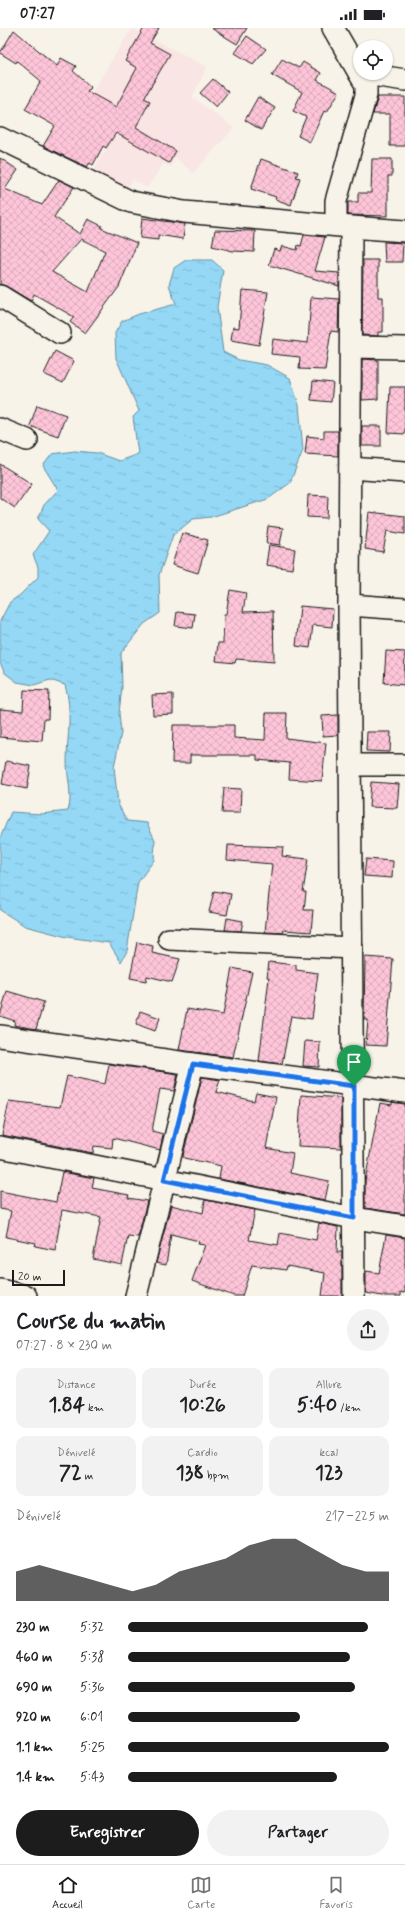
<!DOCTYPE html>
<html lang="fr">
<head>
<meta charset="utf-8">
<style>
	:root { --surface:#fff; --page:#f2f2f2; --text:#202124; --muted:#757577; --line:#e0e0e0; --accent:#1c1c1c }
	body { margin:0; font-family:Mynerve,sans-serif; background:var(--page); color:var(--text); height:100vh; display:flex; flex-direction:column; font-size:15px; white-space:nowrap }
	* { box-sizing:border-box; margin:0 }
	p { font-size:13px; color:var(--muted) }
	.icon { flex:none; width:22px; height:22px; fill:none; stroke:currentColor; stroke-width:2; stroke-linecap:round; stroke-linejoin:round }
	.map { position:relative; height:1268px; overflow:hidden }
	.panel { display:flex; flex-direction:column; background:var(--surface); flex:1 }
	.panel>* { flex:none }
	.fabs { position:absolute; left:353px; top:12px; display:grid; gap:8px }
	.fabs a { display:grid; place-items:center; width:40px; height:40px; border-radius:50%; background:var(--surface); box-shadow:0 1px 3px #0004; font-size:20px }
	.scale { position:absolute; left:12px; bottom:10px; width:53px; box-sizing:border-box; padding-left:4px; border:2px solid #1c1c1c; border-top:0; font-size:11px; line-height:14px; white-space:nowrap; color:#1c1c1c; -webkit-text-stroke:3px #f7f3e8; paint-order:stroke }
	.pin { position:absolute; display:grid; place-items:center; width:34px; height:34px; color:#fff; margin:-41px -17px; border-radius:50% 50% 50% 0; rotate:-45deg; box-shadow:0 0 4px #0007 }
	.pin .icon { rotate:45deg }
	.round { display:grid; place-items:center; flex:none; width:42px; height:42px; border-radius:21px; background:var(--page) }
	.overview { display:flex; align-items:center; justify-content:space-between; height:68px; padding:0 16px }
	h1 { font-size:22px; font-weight:700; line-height:30px }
	.figures { display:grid; grid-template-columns:repeat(3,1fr); gap:6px; height:68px; padding:4px 16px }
	.figures div { display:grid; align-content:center; border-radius:10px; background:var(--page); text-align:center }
	.figures b { font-size:20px; font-weight:700 }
	.figures small { font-size:11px; font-weight:400 }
	.figures p { font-size:11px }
	.chart { height:112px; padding:8px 16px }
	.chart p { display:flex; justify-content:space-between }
	.chart svg { width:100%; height:72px; margin-top:4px; fill:var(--accent); opacity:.7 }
	.primary-button { display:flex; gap:8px; margin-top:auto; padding:8px 16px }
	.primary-button a { flex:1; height:46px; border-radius:24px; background:var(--accent); color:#fff; font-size:16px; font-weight:700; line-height:46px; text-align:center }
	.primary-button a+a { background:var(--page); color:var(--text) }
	ul { padding:0 16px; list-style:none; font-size:13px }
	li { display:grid; grid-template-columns:64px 48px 1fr; align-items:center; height:30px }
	li i { height:10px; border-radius:5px; background:var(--accent) }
	.status { display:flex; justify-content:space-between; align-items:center; height:28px; padding:0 20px; background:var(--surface); direction:ltr }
	.status svg { height:11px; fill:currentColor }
	.tabs { display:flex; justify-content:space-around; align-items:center; height:56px; border-top:1px solid var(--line); background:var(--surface); font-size:11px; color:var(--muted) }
	.tabs a { display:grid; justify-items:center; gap:2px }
	.tabs .on { color:var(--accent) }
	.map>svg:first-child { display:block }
</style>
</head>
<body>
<div class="status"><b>07:27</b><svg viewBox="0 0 49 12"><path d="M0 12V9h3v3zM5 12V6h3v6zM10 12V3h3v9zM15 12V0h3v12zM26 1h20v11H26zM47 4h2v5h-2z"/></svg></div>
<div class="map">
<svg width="405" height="1268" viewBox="0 0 405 1268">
	<defs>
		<pattern id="water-ripples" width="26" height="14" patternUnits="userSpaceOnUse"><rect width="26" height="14" fill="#94d8f6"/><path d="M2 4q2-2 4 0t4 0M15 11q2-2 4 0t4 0" fill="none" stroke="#7fb9d2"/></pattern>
		<pattern id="building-cross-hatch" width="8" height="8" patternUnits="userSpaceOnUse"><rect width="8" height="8" fill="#fec5d9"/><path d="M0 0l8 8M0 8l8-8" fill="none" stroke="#d9a9ba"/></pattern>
	</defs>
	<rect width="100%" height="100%" fill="#f7f3e8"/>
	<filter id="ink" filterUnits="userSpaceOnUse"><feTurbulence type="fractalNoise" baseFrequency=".025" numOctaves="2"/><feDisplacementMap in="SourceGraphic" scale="8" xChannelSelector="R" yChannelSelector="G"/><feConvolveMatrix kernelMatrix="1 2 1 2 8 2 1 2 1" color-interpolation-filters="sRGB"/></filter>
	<g filter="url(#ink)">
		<!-- built -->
		<path fill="#f9e5e4" d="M132,0L207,39L192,69L234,100L193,145L175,129L171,139L163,136L147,160L133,151L122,170L87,153L114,108L79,85Z"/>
		<!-- water -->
		<path fill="url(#water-ripples)" stroke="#648d9f" d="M186,232H212L223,242L217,279L223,324L239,332L267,337L290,350L299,377L303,422L290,455L268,471L211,489L193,491L173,507L159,547L160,585L144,596L121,625L122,659L119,685L121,705L114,739L118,776L127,793L147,795L155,812L154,832L138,854L127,923L121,934L109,915L67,909L25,898L0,882V810L11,784L41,786L68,783C73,768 67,750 67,734C67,707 73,683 65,657L50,652L34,657L17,654L5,645L0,635V593L10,574L20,567L38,549V539L33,527L49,503L38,491L44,477L58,462L43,438L52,426L75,423L97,425L119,433L138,426L133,389L139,383L116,330L115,305L122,293L139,286L176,276L169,257L174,240Z"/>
		<!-- building -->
		<g fill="url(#building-cross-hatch)" stroke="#1c1c1c" fill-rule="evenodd">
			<path d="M144,0H159L150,15L170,26L144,70L150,73L136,99L176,123L169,135L116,105L106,120L103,118L93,137L90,135L87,139L43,118L55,98L25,81L41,53L17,33L16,35L0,25L14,2L57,38L61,30L76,38L73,43L91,59L87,63L116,79L137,40L125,33Z"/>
			<path d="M211,0H247L237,16Z"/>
			<path d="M247,8L266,21L253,36L235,25Z"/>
			<path d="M282,31L299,40L303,34L321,45L317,52L339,64L327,84L324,83L310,114L298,108L306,89L293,83L302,64L272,47Z"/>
			<path d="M213,51L228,64L216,79L200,65Z"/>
			<path d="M258,69L275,80L261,102L245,92Z"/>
			<path d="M378,69H405V118H390V86H373Z"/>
			<path d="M0,130L18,142L5,161L42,177L59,152L74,159L54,189L80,206L88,191L102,198L101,200L137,215L119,259L85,305L70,294L74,289L34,266L31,273L6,258L0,256ZM81,211L105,223L88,264L52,244Z"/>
			<path d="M261,131L298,144L296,149L300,150L291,177L275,171L276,169L251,161Z"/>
			<path d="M372,131H392V148H388V188L348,187V174H358V165H371Z"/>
			<path d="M142,190L185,196L183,211L158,207V212L140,210Z"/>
			<path d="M215,202L255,203L254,224L233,223L212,218Z"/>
			<path d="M304,207L325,209L315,243L339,245V258L269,237L274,221L280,223L282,218L297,222L298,217L301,218Z"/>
			<path d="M384,214L403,215L402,234H385Z"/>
			<path d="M363,232H378V269H383V304H378V308L362,307Z"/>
			<path d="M242,262L268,264L259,317L231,312L233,299L239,300Z"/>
			<path d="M311,269L339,271L338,304L331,303L325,342L299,341L300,329L271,326L273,311L308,315Z"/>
			<path d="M55,323L74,333L63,355L44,346Z"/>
			<path d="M362,331L378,332V371L362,372Z"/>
			<path d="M313,353L333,355L331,374L311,372Z"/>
			<path d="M390,359H405V406L388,405Z"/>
			<path d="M37,377L66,387L58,408L30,398Z"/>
			<rect x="362" y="398" width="19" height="20"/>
			<path d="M324,403H338V428L305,426L307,408L324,410Z"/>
			<path d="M0,436L32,456L15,480L0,470Z"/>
			<path d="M308,467L328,468L327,490L307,489Z"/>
			<path d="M369,484L405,488V506L387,503L383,524L365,521Z"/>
			<path d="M268,498L283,500L280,517L266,515Z"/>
			<path d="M182,505L208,512L198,545L172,537Z"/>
			<path d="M269,517L295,521L292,541L266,537Z"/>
			<path d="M230,562L246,565L243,584L273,583L274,634L236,631L235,635L216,633L218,615H223L224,586H226Z"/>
			<path d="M300,578L333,581L332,599L313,597L310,620L296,618Z"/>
			<path d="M177,584L195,586L193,600L175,598Z"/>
			<path d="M386,623L405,624L404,657L384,655Z"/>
			<path d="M24,662L49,663L48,691H44L42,713L0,709V681L23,683Z"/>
			<path d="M173,666V686L153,687L152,667Z"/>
			<path d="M266,685H287L286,710L326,715L322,753L289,751L290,735L257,732V727H190V735H172L173,697H234V710L265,712Z"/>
			<path d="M338,687V707L323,708L322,688Z"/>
			<path d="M367,704H391L390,724L366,723Z"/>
			<path d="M6,733L31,738L27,761L2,756Z"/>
			<path d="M371,754L399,756L397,780L369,779Z"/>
			<path d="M224,760L241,761L240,785H222Z"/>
			<path d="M228,817L283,819L282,828L308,831L303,864H306L304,882H313L311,904L284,902L283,905L265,904L272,836L227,832Z"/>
			<path d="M366,831L393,833L392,850L364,848Z"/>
			<path d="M214,863L231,866L227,887L209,884Z"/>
			<path d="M227,890L243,893L241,903L225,902Z"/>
			<path d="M137,914L153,918L152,925L180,931L172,954L147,948L146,953L130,950Z"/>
			<path d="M365,929L393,931L386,1018L366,1017L368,992L364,991Z"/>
			<path d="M269,934L296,937V942L318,945L312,991L291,988L282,1036L259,1033L269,950L267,949Z"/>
			<path d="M232,940L252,944L233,1029L179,1022L187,981L223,987Z"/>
			<path d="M7,963L44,974L36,1001L14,997L15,993L0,988Z"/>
			<path d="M140,983L160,990L155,1003L136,996Z"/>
			<path d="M305,1013L320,1014L319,1039L303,1038Z"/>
			<path d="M109,1036L178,1046L174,1063L160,1061L152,1103L163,1106L160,1122L113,1110L112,1120L94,1118L93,1125L2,1107L9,1073L60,1079L67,1048L105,1056Z"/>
			<path d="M202,1049L220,1052L216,1064L254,1073L256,1065L276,1069L266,1120L293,1125L290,1145L329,1153L325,1172L219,1151L221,1138L184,1130L183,1128Z"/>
			<path d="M301,1067L341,1070V1120L298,1118Z"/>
			<path d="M392,1074L405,1076V1186L365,1180V1153L380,1075L392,1077Z"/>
			<path d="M62,1144L94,1150L92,1160L129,1167L128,1170L147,1173L138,1209L128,1208L122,1237L93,1231L101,1189L62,1182L55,1222L35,1218L36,1215L6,1209L11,1183L0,1181V1163L56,1174Z"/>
			<path d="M205,1172L255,1182L249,1212L278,1217L280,1205L316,1212L319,1195L338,1199L337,1224H342V1268H322L325,1245L287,1238L286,1242L252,1237L242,1268H234L192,1253L205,1217L198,1216L199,1213L171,1206L166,1237L156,1235L171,1177L203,1185Z"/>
			<path d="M386,1207L405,1210V1265L401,1264V1268H382L366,1265V1243L379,1245Z"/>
		</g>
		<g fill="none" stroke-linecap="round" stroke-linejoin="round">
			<defs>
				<g id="street">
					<path d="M333,0L366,57V67L336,173V196"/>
					<path d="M359,45L405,52"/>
					<path d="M0,110L131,174L184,184L351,199"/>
					<path d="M0,268L60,305"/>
					<path d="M351,319L405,320"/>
					<path d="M0,401L27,412"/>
					<path d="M350,440L405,444"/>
					<path d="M349,577L405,581"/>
					<path d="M351,737H405"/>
					<path d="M169,911L352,920"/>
					<path d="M0,1008L193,1036L405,1064"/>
					<path d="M0,1119L354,1190L405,1198"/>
					<path d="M0,1262L26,1268"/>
					<path d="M136,1268L193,1036"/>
					<path d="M354,1268L349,577L351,199L405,203"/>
				</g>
			</defs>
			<!-- street casing -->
			<use href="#street" stroke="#1c1c1c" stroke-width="24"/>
			<!-- street -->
			<use href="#street" stroke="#f7f3e8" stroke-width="21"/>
		</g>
	</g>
	<g fill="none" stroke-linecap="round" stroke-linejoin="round" filter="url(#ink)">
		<defs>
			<path id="route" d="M193,1036L354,1058V1190L164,1152Z"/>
		</defs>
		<!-- route casing -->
		<use href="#route" stroke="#fff" stroke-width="8"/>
		<!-- route -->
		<use href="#route" stroke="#1a73e8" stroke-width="5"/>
	</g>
</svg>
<div class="fabs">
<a><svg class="icon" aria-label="locate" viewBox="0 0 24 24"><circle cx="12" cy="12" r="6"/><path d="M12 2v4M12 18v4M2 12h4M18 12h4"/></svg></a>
</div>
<div class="scale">20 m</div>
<div class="pin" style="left:354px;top:1058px;background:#1e9e55"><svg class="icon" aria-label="arrive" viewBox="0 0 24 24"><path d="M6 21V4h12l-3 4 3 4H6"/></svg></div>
</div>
<section class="panel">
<div class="overview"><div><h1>Course du matin</h1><p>07:27 · 8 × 230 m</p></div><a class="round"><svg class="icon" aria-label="share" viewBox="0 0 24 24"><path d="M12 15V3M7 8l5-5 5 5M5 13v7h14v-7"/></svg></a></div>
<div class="figures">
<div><p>Distance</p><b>1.84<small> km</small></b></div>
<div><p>Durée</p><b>10:26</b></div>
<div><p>Allure</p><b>5:40<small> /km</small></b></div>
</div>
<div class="figures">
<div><p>Dénivelé</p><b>72<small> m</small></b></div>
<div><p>Cardio</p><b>138<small> bpm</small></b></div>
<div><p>kcal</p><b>123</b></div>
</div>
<div class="chart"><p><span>Dénivelé</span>217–225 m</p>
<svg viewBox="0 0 160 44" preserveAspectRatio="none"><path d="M0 44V26L10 22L20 26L30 30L40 34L50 38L60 34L70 26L80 22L90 18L100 10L110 6L120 6L130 14L140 22L150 26L160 26V44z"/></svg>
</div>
<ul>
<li><b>230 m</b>5:32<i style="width:92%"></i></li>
<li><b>460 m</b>5:38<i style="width:85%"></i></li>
<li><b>690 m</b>5:36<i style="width:87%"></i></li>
<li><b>920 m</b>6:01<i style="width:66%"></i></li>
<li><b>1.1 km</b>5:25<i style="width:100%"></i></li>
<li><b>1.4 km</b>5:43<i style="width:80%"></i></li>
</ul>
<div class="primary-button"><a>Enregistrer</a><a>Partager</a></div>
</section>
<nav class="tabs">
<a class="on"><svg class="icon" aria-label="home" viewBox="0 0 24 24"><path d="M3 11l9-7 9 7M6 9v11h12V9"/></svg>Accueil</a>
<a><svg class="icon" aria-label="map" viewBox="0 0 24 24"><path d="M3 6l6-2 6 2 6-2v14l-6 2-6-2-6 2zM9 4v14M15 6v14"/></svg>Carte</a>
<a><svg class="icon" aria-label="saved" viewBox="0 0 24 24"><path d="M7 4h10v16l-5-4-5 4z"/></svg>Favoris</a>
</nav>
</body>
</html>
